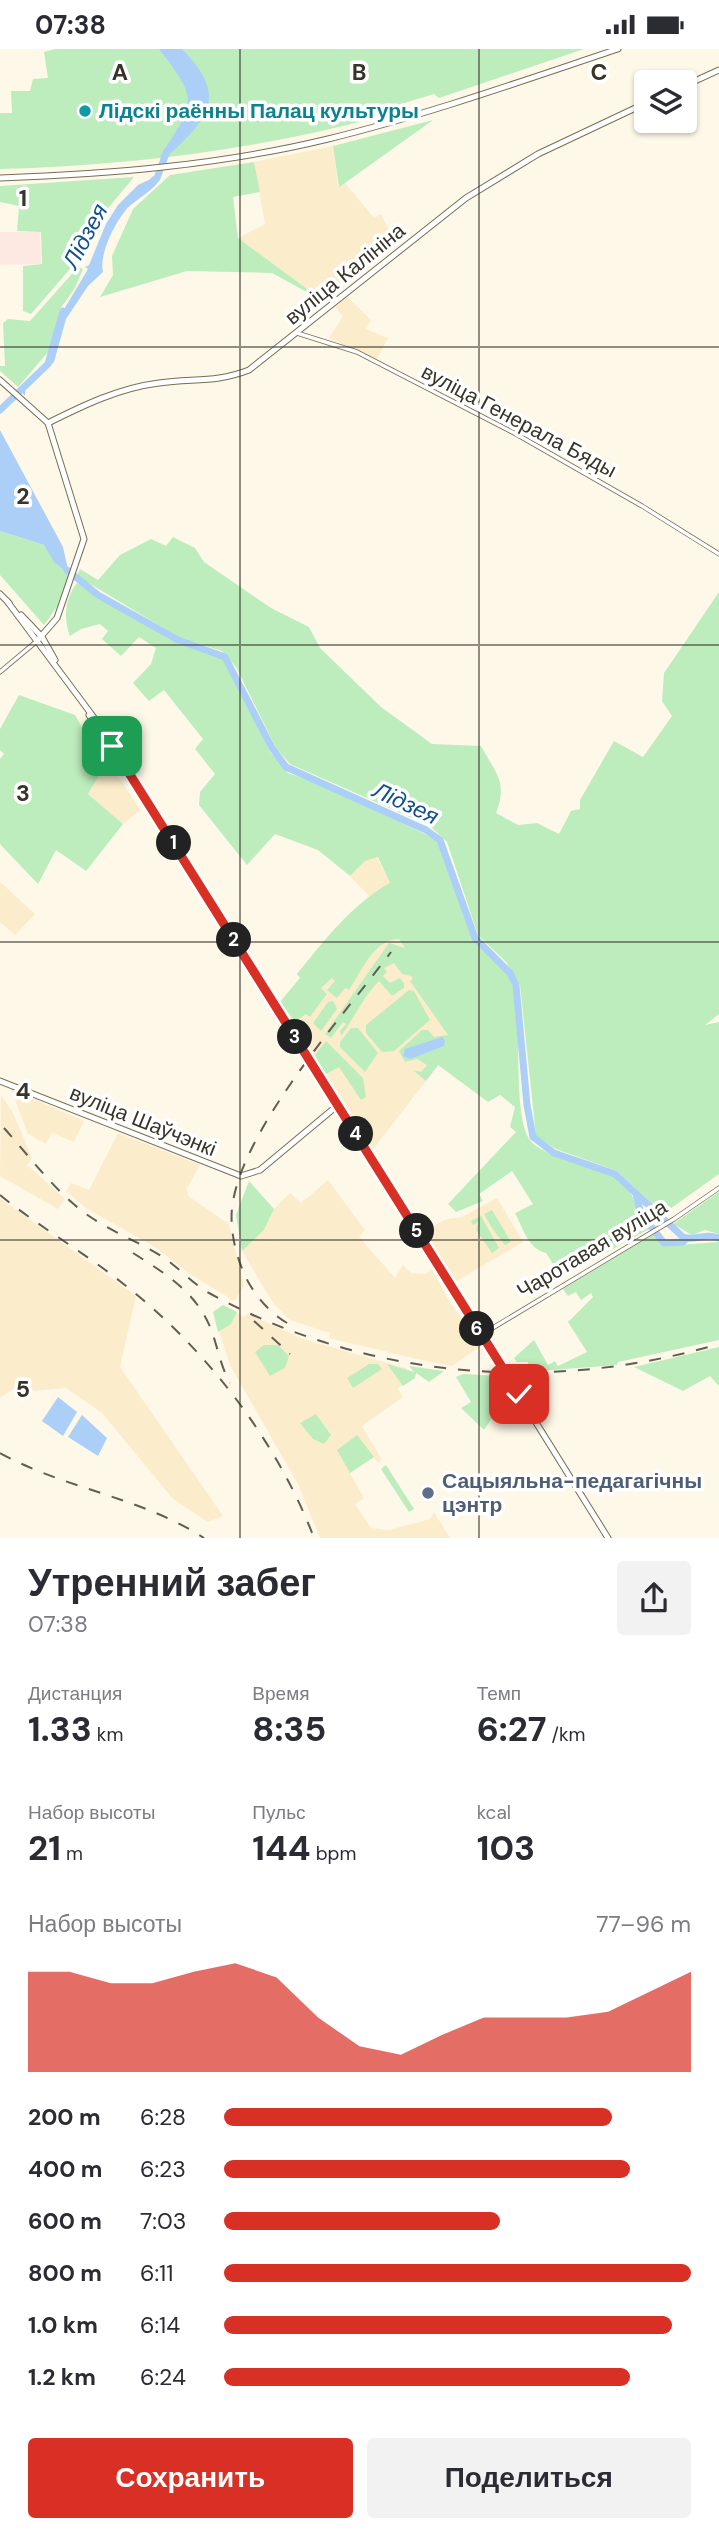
<!DOCTYPE html>
<html lang="ru">
<head>
<meta charset="utf-8">
<style>
	:root { --surface:#fff; --page:#f2f2f3; --text:#2b2b33; --muted:#7c7c81; --accent:#d93025 }
	body { margin:0; font-family:"DM Sans",sans-serif; background:var(--page); color:var(--text); height:100vh; display:flex; flex-direction:column; font-size:26px; white-space:nowrap }
	* { box-sizing:border-box; margin:0 }
	p { font-size:23px; color:var(--muted) }
	.icon { flex:none; width:38px; height:38px; fill:none; stroke:currentColor; stroke-width:2; stroke-linecap:round; stroke-linejoin:round }
	.map { position:relative; height:1489px; overflow:hidden }
	.panel { display:flex; flex-direction:column; background:var(--surface); flex:1 }
	.panel>* { flex:none }
	.buttons { position:absolute; left:634px; top:21px; display:grid; gap:14px }
	.buttons a { display:grid; place-items:center; width:63px; height:63px; border-radius:7px; background:var(--surface); box-shadow:0 2px 5px #0004; font-size:35px }
	.pin { position:absolute; display:grid; place-items:center; width:60px; height:60px; color:#fff; margin:-30px; border-radius:14px; box-shadow:0 4px 10px #0006 }
	.km { position:absolute; width:35px; height:35px; margin:-18px; border-radius:50%; background:#222; color:#fff; font-size:19px; line-height:35px; text-align:center }
	.round { display:grid; place-items:center; flex:none; width:74px; height:74px; border-radius:7px; background:var(--page) }
	.summary { display:flex; align-items:center; justify-content:space-between; height:119px; padding:0 28px }
	h1 { font-size:38px; font-weight:700; line-height:52px }
	.metrics { display:grid; grid-template-columns:repeat(3,1fr); gap:10px; height:119px; padding:7px 28px }
	.metrics div { display:grid; align-content:center }
	.metrics b { font-size:35px; font-weight:700 }
	.metrics small { font-size:19px; font-weight:400 }
	.metrics p { font-size:19px }
	.chart { height:196px; padding:14px 28px }
	.chart p { display:flex; justify-content:space-between }
	.chart svg { width:100%; height:126px; margin-top:7px; fill:var(--accent); opacity:.7 }
	.button { display:flex; gap:14px; margin-top:auto; padding:14px 28px }
	.button a { flex:1; height:80px; border-radius:7px; background:var(--accent); color:#fff; font-size:28px; font-weight:700; line-height:80px; text-align:center }
	.button a+a { background:var(--page); color:var(--text) }
	ul { padding:0 28px; list-style:none; font-size:23px }
	li { display:grid; grid-template-columns:112px 84px 1fr; align-items:center; height:52px }
	li i { height:18px; border-radius:9px; background:var(--accent) }
	.status { display:flex; justify-content:space-between; align-items:center; height:49px; padding:0 35px; background:var(--surface); direction:ltr }
	.status svg { height:19px; fill:currentColor }
	.map>svg:first-child { display:block }
</style>
</head>
<body>
<div class="status"><b>07:38</b><svg viewBox="0 0 49 12"><path d="M0 12V9h3v3zM5 12V6h3v6zM10 12V3h3v9zM15 12V0h3v12zM26 1h20v11H26zM47 4h2v5h-2z"/></svg></div>
<div class="map">
<svg width="719" height="1489" viewBox="0 0 719 1489">
	<rect width="100%" height="100%" fill="#fef8e8"/>
	<!-- built -->
	<g fill="#fbedcc">
		<path d="M333,97L338,137L345,134L374,169L381,165L397,197L325,253L238,189L265,175L254,113Z"/>
		<path d="M347,248L371,271L366,280L388,289L376,311L329,289L343,267L335,258Z"/>
		<path d="M108,711L140,761L123,775L88,745Z"/>
		<path d="M377,808L390,834L370,848L350,827L365,812Z"/>
		<path d="M0,833L35,865L15,886L0,873Z"/>
		<path d="M386,867L426,935L419,939L454,996L373,1100L280,953L300,929L297,925L337,877Z"/>
		<path d="M11,1040L84,1072L74,1093L52,1084L46,1095L28,1085Z"/>
		<path d="M1,1046L13,1064L32,1109L27,1116L65,1150L58,1160L0,1127Z"/>
		<path d="M118,1084L200,1116L187,1139L188,1147L229,1175L244,1237L234,1252L187,1223L155,1198L86,1159L66,1142L71,1134L89,1141Z"/>
		<path d="M328,1131L365,1181L359,1188L395,1229L403,1216L411,1224L426,1225L432,1220L449,1252L481,1297L452,1317L421,1311L329,1289L330,1284L290,1271L273,1254L242,1202L264,1181L274,1160L290,1144L301,1154Z"/>
		<path d="M0,1149L136,1247L120,1318L223,1467L208,1473L173,1450L102,1364L66,1339L22,1343L17,1337L0,1349Z"/>
		<path d="M497,1149L523,1193L455,1233L425,1181L447,1170L462,1168Z"/>
		<path d="M223,1256L244,1268L248,1265L303,1290L406,1319L415,1329L398,1339L403,1348L362,1377L382,1411L378,1414L374,1408L350,1424L364,1449L355,1455L371,1479L389,1481L430,1470L434,1463L450,1489H320L298,1435L230,1316L213,1263Z"/>
	</g>
	<!-- education -->
	<path fill="#fde9e2" d="M0,183H40L41,215L0,216Z"/>
	<!-- green -->
	<g fill="#bdedbd">
		<path d="M55,0H584L439,49L434,45L378,62L375,69C253,101 127,117 0,120V64H12L11,42H30L33,30L48,29L44,3Z"/>
		<path d="M433,71L345,134L339,138L333,97Z"/>
		<path d="M254,113L260,143L233,148L238,189L325,253L272,224L187,222L100,248L113,226L112,207L133,160L170,126Z"/>
		<path d="M134,128L104,164L89,198L31,265L23,262V217L42,215L41,183L17,182L19,157L0,153V137Z"/>
		<path d="M78,218L83,220L75,239L60,260L49,302L18,338L0,322V317H5L3,274L8,270L30,272Z"/>
		<path d="M0,482L44,496L69,525L59,555L44,576L0,526Z"/>
		<path d="M173,488L195,499L204,513L271,559L309,578L320,599L381,658L432,695L481,697C496,725 508,733 496,764L518,776L537,774L559,785L571,762L580,760V751L614,692L643,708L672,667L662,652L664,624L719,543V965L705,976L719,973V1125L663,1165L617,1122L556,1100L536,1087L520,936L506,913L478,886L447,793L430,777L290,715L276,699L236,618L222,602L180,589L77,527L80,520L98,531L120,506L151,490L166,497Z"/>
		<path d="M77,534L179,595L198,599L227,612L270,703L288,724L328,738L435,790C456,819 456,858 473,889C483,907 507,916 513,937C523,972 512,1062 529,1090C542,1109 595,1116 616,1128C637,1141 633,1163 651,1178L649,1180L555,1232L553,1227L556,1225L551,1217L553,1215L546,1204C528,1200 523,1179 515,1164L533,1155L512,1122L479,1145L483,1152L456,1163L448,1155L516,1083L510,1078L515,1058L500,1046L488,1053L438,1016L426,1032L413,1021L421,1023L427,1016L417,1010L405,1013L399,1002L422,981H428L434,988L448,986L410,932L413,930L411,927L402,925L394,914L384,919L387,923L383,927L390,934L400,929L404,934V939L392,947L379,932C363,948 355,968 341,987L340,982L346,975L343,973L331,989L325,985L389,894L405,899L399,890C375,889 361,923 349,941L345,939L337,949L327,941L335,932L332,929L321,939L327,945L310,968L306,965L295,973L280,953L300,929L297,925C324,892 352,855 390,834L378,808L365,812L350,827L318,801L275,785L247,816L199,756L200,743L215,725L195,700L203,690L164,641L149,652L133,634L151,615L156,599L139,588L121,607L102,590L108,582L100,575L81,580L70,587C63,569 65,549 77,534Z"/>
		<path d="M19,646L75,666L84,682L88,683L107,713L88,745L123,775L86,822L56,801L38,835L0,795V710L4,705L0,701V680Z"/>
		<path d="M409,941L414,942L430,971L394,1002L382,1003L366,984V976Z"/>
		<path d="M333,952L337,960L321,982L313,974L328,953Z"/>
		<path d="M351,979H358L378,1004L365,1023L340,998V993Z"/>
		<path d="M326,992L363,1029L366,1048L361,1051L339,1018L326,1025L314,1007Z"/>
		<path d="M249,1132L274,1160L264,1181L242,1202L236,1166Z"/>
		<path d="M719,1143V1185L705,1181L692,1186L673,1175Z"/>
		<path d="M492,1161L511,1193L505,1196C496,1185 491,1178 484,1165Z"/>
		<path d="M481,1167L499,1199L492,1204L476,1181L478,1173L473,1176L471,1172Z"/>
		<path d="M654,1185L665,1197L719,1193V1291L618,1313L617,1316L513,1324L528,1321V1313H517L514,1309L534,1291L548,1316L555,1312L558,1317L587,1303L568,1273L593,1248L591,1244L581,1251L576,1243L568,1247L563,1240Z"/>
		<path d="M223,1256L237,1263L231,1275L218,1283L213,1263Z"/>
		<path d="M264,1296H278L289,1307L285,1319L270,1327L255,1303Z"/>
		<path d="M719,1298V1337L710,1327L683,1342L634,1318Z"/>
		<path d="M369,1315H378L382,1320L353,1339L347,1329Z"/>
		<path d="M387,1315L414,1323L409,1317L444,1322L429,1333L416,1324L415,1329L403,1337Z"/>
		<path d="M463,1325L499,1327L509,1344L484,1381L461,1359L471,1353L456,1328Z"/>
		<path d="M316,1365L331,1386L324,1395L313,1390L300,1374Z"/>
		<path d="M357,1386L374,1408L350,1424L337,1401Z"/>
		<path d="M386,1416L414,1460L409,1463L381,1420Z"/>
	</g>
	<!-- water -->
	<g fill="#accff8">
		<path d="M159,0H182C228,47 210,68 168,107L160,108C194,53 201,54 159,0Z"/>
		<path d="M161,125C161,139 134,150 125,162C114,176 99,205 103,223L88,237L66,270L54,313L25,340V347L18,339L22,340L50,312L63,262L88,220L85,218L89,216L106,175L118,156L138,136Z"/>
		<path d="M0,381L63,498L69,525L54,513L44,496L0,482Z"/>
		<path d="M442,988L445,992L444,997L410,1010L403,1007L405,1000Z"/>
		<path d="M58,1348L77,1363L63,1387L42,1372Z"/>
		<path d="M82,1366L107,1389L98,1407L68,1388Z"/>
	</g>
	<g fill="none" stroke-linecap="round" stroke-linejoin="round">
		<!-- river -->
		<g stroke="#accff8" stroke-width="7">
			<path d="M154,131L157,129L167,102"/>
			<path d="M0,361L48,315L63,262"/>
			<path d="M67,521L98,546L178,591L225,608L272,699L286,718L426,781L440,791L475,889L510,924L516,936L527,1056L533,1088L554,1104L615,1125L684,1189C696,1191 707,1184 719,1189"/>
			<path d="M636,1145L641,1165L664,1194L683,1193L687,1189"/>
		</g>
		<defs>
			<g id="minor">
				<path d="M297,284L357,303L516,385L642,457L719,505"/>
				<path d="M0,623L37,592"/>
				<path d="M481,1286L674,1170L719,1139"/>
			</g>
			<g id="major">
				<path d="M684,37L719,21"/>
				<path d="M0,129C110,125 221,116 328,90C426,66 522,32 618,0"/>
				<path d="M0,331L48,374L84,490L57,569L37,592"/>
				<path d="M48,374C84,356 119,339 159,334C192,329 216,334 249,321L466,149L538,105L646,54"/>
				<path d="M0,545L9,554"/>
				<path d="M7,552L101,678L117,706"/>
				<path d="M21,566L42,588L55,611"/>
				<path d="M89,666L109,696"/>
				<path d="M115,703L152,759"/>
				<path d="M151,757L301,999"/>
				<path d="M295,989L296,995L338,1056L608,1489"/>
				<path d="M0,1032L241,1127L260,1121L338,1056"/>
			</g>
		</defs>
		<!-- minor casing -->
		<use href="#minor" stroke="#776e57" stroke-width="5"/>
		<!-- major casing -->
		<use href="#major" stroke="#776e57" stroke-width="7"/>
		<!-- minor -->
		<use href="#minor" stroke="#fff" stroke-width="3.5"/>
		<!-- major -->
		<use href="#major" stroke="#fff" stroke-width="5"/>
		<!-- rail -->
		<g stroke="#615d52" stroke-width="2" stroke-dasharray="12 12" stroke-linecap="butt">
			<path d="M4,1079C30,1108 56,1144 89,1167C112,1183 139,1193 163,1208C179,1219 192,1234 209,1244C366,1330 548,1345 719,1295"/>
			<path d="M0,1146C38,1177 82,1202 121,1233C203,1296 277,1391 314,1489"/>
			<path d="M133,1204C166,1225 198,1244 212,1283C218,1300 221,1318 230,1334"/>
			<path d="M254,1272L290,1305"/>
			<path d="M287,1274C268,1263 251,1242 243,1222C235,1203 230,1180 232,1159C241,1081 343,967 391,903"/>
			<path d="M0,1404C65,1440 141,1448 204,1489"/>
		</g>
	</g>
	<g fill="none" stroke-linecap="round" stroke-linejoin="round">
		<defs>
			<path id="route" d="M112,697L519,1345"/>
		</defs>
		<!-- route casing -->
		<use href="#route" stroke="#fff" stroke-width="14"/>
		<!-- route -->
		<use href="#route" stroke="#d93025" stroke-width="9"/>
	</g>
	<!-- grid -->
	<path fill="none" stroke="#38342a" stroke-width="2" stroke-opacity="0.55" d="M240,0V1489M479,0V1489M0,298H719M0,596H719M0,893H719M0,1191H719"/>
	<!-- markers -->
	<circle fill="#0f9aa8" stroke="#fff" stroke-width="2.5" cx="85" cy="62" r="7"/>
	<circle fill="#5c6f8a" stroke="#fff" stroke-width="2.5" cx="428" cy="1444" r="7"/>
	<g text-anchor="middle" dominant-baseline="central" stroke-width="7" stroke-linejoin="round" paint-order="stroke">
		<!-- culture labels -->
		<g font-size="21" font-weight="bold" fill="#0d838f" stroke="#fff" text-anchor="start">
			<text x="99" y="62">Лідскі раённы Палац культуры</text>
		</g>
		<!-- street labels -->
		<g font-size="21" fill="#38342a" stroke="#fff">
			<text transform="translate(345 225) rotate(-39)">вуліца Калініна</text>
			<text transform="translate(519 372) rotate(28)">вуліца Генерала Бяды</text>
			<text transform="translate(143 1072) rotate(22)">вуліца Шаўчэнкі</text>
			<text transform="translate(592 1200) rotate(-31)">Чаротавая вуліца</text>
		</g>
		<!-- service labels -->
		<g font-size="21" font-weight="bold" fill="#4e5e75" stroke="#fff" text-anchor="start">
			<text x="442" y="1432">Сацыяльна-педагагічны<tspan x="442" dy="24">цэнтр</tspan></text>
		</g>
		<!-- water labels -->
		<g font-size="23" font-style="italic" fill="#10508c" stroke="#fff">
			<text transform="translate(85 187) rotate(-62)">Лідзея</text>
			<text transform="translate(406 754) rotate(25)">Лідзея</text>
		</g>
	</g>
	<g font-size="23" text-anchor="middle" font-weight="bold" fill="#38342a" stroke="#fff" stroke-width="7" stroke-linejoin="round" paint-order="stroke">
		<text x="120" y="31">A</text>
		<text x="359" y="31">B</text>
		<text x="599" y="31">C</text>
		<text x="23" y="157">1</text>
		<text x="23" y="455">2</text>
		<text x="23" y="752">3</text>
		<text x="23" y="1050">4</text>
		<text x="23" y="1348">5</text>
	</g>
</svg>
<div class="buttons">
<a><svg class="icon" aria-label="layers" viewBox="0 0 24 24"><path d="M12 4l9 5-9 5-9-5zM3 14l9 5 9-5"/></svg></a>
</div>
<div class="pin" style="left:112px;top:697px;background:#1e9e55"><svg class="icon" aria-label="arrive" viewBox="0 0 24 24"><path d="M6 21V4h12l-3 4 3 4H6"/></svg></div>
<div class="pin" style="left:519px;top:1345px;background:#d93025"><svg class="icon" aria-label="check" viewBox="0 0 24 24"><path d="M5 12l5 5 9-10"/></svg></div>
<b class="km" style="left:174px;top:794px">1</b>
<b class="km" style="left:234px;top:891px">2</b>
<b class="km" style="left:295px;top:988px">3</b>
<b class="km" style="left:356px;top:1085px">4</b>
<b class="km" style="left:417px;top:1182px">5</b>
<b class="km" style="left:477px;top:1280px">6</b>
</div>
<section class="panel">
<div class="summary"><div><h1>Утренний забег</h1><p>07:38</p></div><a class="round"><svg class="icon" aria-label="share" viewBox="0 0 24 24"><path d="M12 15V3M7 8l5-5 5 5M5 13v7h14v-7"/></svg></a></div>
<div class="metrics">
<div><p>Дистанция</p><b>1.33<small> km</small></b></div>
<div><p>Время</p><b>8:35</b></div>
<div><p>Темп</p><b>6:27<small> /km</small></b></div>
</div>
<div class="metrics">
<div><p>Набор высоты</p><b>21<small> m</small></b></div>
<div><p>Пульс</p><b>144<small> bpm</small></b></div>
<div><p>kcal</p><b>103</b></div>
</div>
<div class="chart"><p><span>Набор высоты</span>77–96 m</p>
<svg viewBox="0 0 160 44" preserveAspectRatio="none"><path d="M0 44V9L10 9L20 13L30 13L40 9L50 6L60 11L70 25L80 35L90 38L100 31L110 25L120 25L130 25L140 23L150 16L160 9V44z"/></svg>
</div>
<ul>
<li><b>200 m</b>6:28<i style="width:83%"></i></li>
<li><b>400 m</b>6:23<i style="width:87%"></i></li>
<li><b>600 m</b>7:03<i style="width:59%"></i></li>
<li><b>800 m</b>6:11<i style="width:100%"></i></li>
<li><b>1.0 km</b>6:14<i style="width:96%"></i></li>
<li><b>1.2 km</b>6:24<i style="width:87%"></i></li>
</ul>
<div class="button"><a>Сохранить</a><a>Поделиться</a></div>
</section>
</body>
</html>
